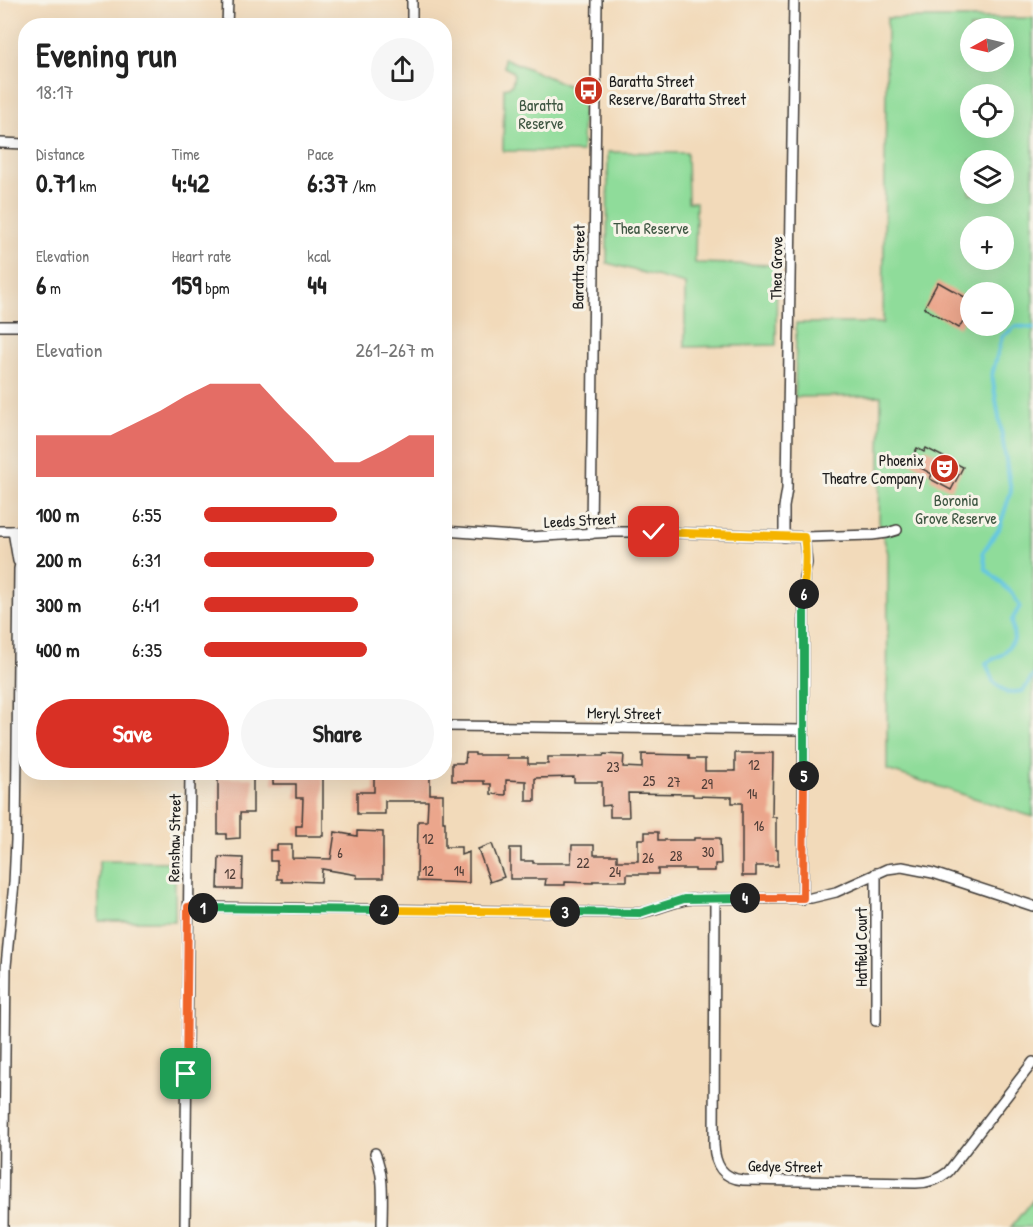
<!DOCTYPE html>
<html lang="en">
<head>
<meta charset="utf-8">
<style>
	:root { --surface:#fff; --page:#f6f6f6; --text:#222; --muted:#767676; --accent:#d93025 }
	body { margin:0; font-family:"Patrick Hand",sans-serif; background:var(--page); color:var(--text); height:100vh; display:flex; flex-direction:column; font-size:22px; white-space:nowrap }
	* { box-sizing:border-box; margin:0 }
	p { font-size:20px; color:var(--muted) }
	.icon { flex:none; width:33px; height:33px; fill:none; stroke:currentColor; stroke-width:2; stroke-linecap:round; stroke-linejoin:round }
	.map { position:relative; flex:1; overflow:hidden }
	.sheet { position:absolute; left:18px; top:18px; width:434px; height:762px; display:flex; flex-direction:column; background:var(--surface); border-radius:24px; box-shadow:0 6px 24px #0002 }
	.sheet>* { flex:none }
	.needle { width:39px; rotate:262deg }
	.tools { position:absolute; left:960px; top:18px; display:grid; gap:12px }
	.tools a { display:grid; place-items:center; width:54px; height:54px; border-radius:50%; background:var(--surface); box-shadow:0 6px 24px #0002; font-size:30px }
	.pin { position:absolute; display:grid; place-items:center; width:51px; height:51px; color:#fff; margin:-26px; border-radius:12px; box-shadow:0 3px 9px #0006 }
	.km { position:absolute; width:30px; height:30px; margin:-15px; border-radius:50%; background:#222; color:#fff; font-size:16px; line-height:30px; text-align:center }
	.round { display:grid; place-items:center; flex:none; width:63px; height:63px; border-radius:32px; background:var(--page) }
	.headline { display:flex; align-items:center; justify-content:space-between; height:102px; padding:0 18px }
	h1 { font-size:33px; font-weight:700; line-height:45px }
	.figures { display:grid; grid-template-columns:repeat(3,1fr); gap:9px; height:102px; padding:6px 18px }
	.figures div { display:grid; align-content:center }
	.figures b { font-size:26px; font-weight:700 }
	.figures small { font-size:16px; font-weight:400 }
	.figures p { font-size:16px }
	.chart { height:168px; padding:12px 18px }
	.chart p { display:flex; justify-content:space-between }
	.chart svg { width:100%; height:108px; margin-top:6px; fill:var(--accent); opacity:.7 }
	.primary-button { display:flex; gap:12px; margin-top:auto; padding:12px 18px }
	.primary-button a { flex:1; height:69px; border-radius:36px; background:var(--accent); color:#fff; font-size:24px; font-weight:700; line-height:69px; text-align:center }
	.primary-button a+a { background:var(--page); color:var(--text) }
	ul { padding:0 18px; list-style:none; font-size:20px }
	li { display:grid; grid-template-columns:96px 72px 1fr; align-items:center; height:45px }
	li i { height:15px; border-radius:8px; background:var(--accent) }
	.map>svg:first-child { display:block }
</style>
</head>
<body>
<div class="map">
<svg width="1033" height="1227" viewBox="0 0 1033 1227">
	<rect width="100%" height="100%" fill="#f7f3e8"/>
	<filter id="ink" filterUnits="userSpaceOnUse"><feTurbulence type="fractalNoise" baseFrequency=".0167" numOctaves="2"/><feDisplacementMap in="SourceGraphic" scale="12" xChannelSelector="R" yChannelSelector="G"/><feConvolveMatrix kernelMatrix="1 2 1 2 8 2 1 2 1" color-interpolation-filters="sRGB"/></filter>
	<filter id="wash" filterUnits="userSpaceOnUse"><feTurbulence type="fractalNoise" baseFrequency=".008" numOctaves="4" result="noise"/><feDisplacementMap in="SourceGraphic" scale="24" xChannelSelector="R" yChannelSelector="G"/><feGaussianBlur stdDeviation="1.35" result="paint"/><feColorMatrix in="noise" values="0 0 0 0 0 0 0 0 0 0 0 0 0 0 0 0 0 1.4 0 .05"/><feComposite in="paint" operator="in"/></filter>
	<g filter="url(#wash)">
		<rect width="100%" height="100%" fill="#f2daba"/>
		<!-- green -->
		<g fill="#8fdc9a" stroke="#567c5b" stroke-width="1.5" fill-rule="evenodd">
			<path d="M887,18H1033V817L887,770L888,553L879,522L881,396L795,397L796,323H883ZM970,28H1004V62H970ZM970,94H1004V128H970ZM970,160H1004V194H970ZM970,226H1004V260H970ZM970,292H1004V326H970Z"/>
			<path d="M504,58L583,92L582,152L503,151L504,88L508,87L512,85L514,75L512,71L504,67Z"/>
			<path d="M608,152L687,153L688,202H696L695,263L777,265L776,345L685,347V284L607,263Z"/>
			<path d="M99,861L175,862V921H99Z"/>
			<path d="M1033,1199V1227H1011Z"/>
		</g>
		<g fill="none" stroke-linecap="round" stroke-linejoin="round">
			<!-- stream -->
			<path stroke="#63c6e1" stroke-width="4" d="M1033,328L1016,326L1002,337L992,375L1011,491L999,529L983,552L986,569L1012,593L1020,606L1012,620L1014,640L1003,654L986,663L993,681L1007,693L1023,691L1033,676"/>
		</g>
		<g id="blocks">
			<!-- building -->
			<g fill="#eba68c">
				<path d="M938,282L970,300V308L959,328L924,308Z"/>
				<path d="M917,448L924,452L926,448L963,467L951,490L930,479L932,474L910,462Z"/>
				<path d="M466,753H475V755H507V758H528V764H548V757H580V756H603L604,754L624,755L623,767L642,768V754L689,755V759H705V771H735V753H773L772,817H776V850H778V866H756V876H742V803H732V797L693,796V794L628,793L629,817H610V805L602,806V782H574V777L535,778V801H526V781L506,780V795L491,794V784H484V781H452V763H465Z"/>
				<path d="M273,772H323V836H296V826H302L303,798H296V784H273Z"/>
				<path d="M374,772H430V794H443V822H445V847H461V855L469,852V883L417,881L418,821H427L428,801H385V814H357V792H374Z"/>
				<path d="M218,778H253V813H240V838L226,839V834H218Z"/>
				<path d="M357,831L383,832V878H357V875L322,869L321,882L292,881V882H282V879H277V861H270V850H277V845H292V858L331,859L335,832L357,836Z"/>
				<path d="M645,832H658V840H694V838H720L721,864H715V871H695V869H658V874H627V881H593V883L565,882V885H545L546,879H510V848H521V861H533V863H571L572,845H594V855H617V861H638V839H645Z"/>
				<path d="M492,844L504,877L490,882L478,849Z"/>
				<path d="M219,857L243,858L242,889H218Z"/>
			</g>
		</g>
	</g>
	<g filter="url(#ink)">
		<use href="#blocks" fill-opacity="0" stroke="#3c3834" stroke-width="1.5"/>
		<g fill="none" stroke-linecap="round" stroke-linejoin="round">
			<defs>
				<g id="street">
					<path d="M227,26L228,0"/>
					<path d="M412,26V0"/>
					<path d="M0,143L26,144"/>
					<path d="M0,326H26"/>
					<path d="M0,531H17"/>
					<path d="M13,531L18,561"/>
					<path d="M444,531L528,537L613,532H654L804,537L872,535L887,533L897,530"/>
					<path d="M591,534L597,0"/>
					<path d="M784,537V507L787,489L794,0"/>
					<path d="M444,726L804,730"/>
					<path d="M715,898L714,1145C715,1165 722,1178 743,1180L916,1183C929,1183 938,1180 948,1172L1033,1062"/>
					<path d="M803,899L804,578L807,563L804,537"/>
					<path d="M188,907L640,913C658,910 673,901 691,899L811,898L836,892L887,869L902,867L933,873L1033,906"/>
					<path d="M876,1021V873"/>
					<path d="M375,1153C385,1177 382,1202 382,1227"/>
					<path d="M3,1227L6,966L14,883L16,840L19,569L26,533"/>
					<path d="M185,1227L190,772"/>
				</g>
			</defs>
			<!-- street casing -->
			<use href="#street" stroke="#3c3834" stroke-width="12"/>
			<!-- street -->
			<use href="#street" stroke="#fff" stroke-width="9"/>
		</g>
	</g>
	<g fill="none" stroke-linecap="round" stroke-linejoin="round" filter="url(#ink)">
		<defs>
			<path id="split-1" d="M186,1074L188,907L203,908"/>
			<path id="split-2" d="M203,908L384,910"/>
			<path id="split-3" d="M384,910L565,912"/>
			<path id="split-4" d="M565,912L640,913L684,899L745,898"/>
			<path id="split-5" d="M745,898H803L804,776"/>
			<path id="split-6" d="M804,776V594"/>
			<path id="split-7" d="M654,532L804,537C808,557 804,575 804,594"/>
		</defs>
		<!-- split-1 casing -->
		<use href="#split-1" stroke="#fff" stroke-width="12"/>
		<!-- split-2 casing -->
		<use href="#split-2" stroke="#fff" stroke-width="12"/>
		<!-- split-3 casing -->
		<use href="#split-3" stroke="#fff" stroke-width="12"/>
		<!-- split-4 casing -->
		<use href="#split-4" stroke="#fff" stroke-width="12"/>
		<!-- split-5 casing -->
		<use href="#split-5" stroke="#fff" stroke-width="12"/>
		<!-- split-6 casing -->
		<use href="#split-6" stroke="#fff" stroke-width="12"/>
		<!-- split-7 casing -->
		<use href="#split-7" stroke="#fff" stroke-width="12"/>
		<!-- split-1 -->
		<use href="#split-1" stroke="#f0652b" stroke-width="8"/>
		<!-- split-2 -->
		<use href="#split-2" stroke="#22a559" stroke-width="8"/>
		<!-- split-3 -->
		<use href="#split-3" stroke="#f5b400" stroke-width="8"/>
		<!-- split-4 -->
		<use href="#split-4" stroke="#22a559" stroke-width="8"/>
		<!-- split-5 -->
		<use href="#split-5" stroke="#f0652b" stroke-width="8"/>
		<!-- split-6 -->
		<use href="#split-6" stroke="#22a559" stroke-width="8"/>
		<!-- split-7 -->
		<use href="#split-7" stroke="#f5b400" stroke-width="8"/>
	</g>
	<!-- icons -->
	<defs>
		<symbol id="bus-disc" viewBox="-11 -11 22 22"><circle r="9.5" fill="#c8321e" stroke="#f7f3e8"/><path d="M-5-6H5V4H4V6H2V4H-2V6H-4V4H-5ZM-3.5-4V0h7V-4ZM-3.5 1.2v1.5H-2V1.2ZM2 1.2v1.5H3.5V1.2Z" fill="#fff"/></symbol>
		<symbol id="theatre-disc" viewBox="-11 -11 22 22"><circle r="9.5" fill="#c8321e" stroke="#f7f3e8"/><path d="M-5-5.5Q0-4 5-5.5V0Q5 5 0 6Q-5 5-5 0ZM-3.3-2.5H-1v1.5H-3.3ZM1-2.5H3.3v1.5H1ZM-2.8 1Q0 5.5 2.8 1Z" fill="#fff"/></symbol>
	</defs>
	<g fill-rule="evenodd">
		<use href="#bus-disc" x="572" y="74" width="33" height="33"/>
		<use href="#theatre-disc" x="928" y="452" width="33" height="33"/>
	</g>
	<g text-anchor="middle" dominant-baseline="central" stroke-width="6" stroke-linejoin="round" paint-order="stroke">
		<!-- number labels -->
		<g font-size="14" fill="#503e38">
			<text x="754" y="764">12</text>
			<text x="613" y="766">23</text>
			<text x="649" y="780">25</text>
			<text x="674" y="781">27</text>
			<text x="707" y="783">29</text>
			<text x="752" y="793">14</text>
			<text x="759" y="825">16</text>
			<text x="428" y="838">12</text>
			<text x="708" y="851">30</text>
			<text x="340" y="852">6</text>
			<text x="676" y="855">28</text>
			<text x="648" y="857">26</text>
			<text x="583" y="862">22</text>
			<text x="428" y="870">12</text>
			<text x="459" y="870">14</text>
			<text x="615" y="871">24</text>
			<text x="230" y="873">12</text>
		</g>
		<!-- poi labels -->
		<g font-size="16" fill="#1c1c1c" stroke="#f7f3e8" text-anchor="start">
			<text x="609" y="81">Baratta Street<tspan x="609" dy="18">Reserve/Baratta Street</tspan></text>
			<text x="924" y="460" text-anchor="end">Phoenix<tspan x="924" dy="18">Theatre Company</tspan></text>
		</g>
		<!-- park labels -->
		<g font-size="16" fill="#3e5642" stroke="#f7f3e8">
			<text x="541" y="105">Baratta<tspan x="541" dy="18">Reserve</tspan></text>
			<text x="651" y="228">Thea Reserve</text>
			<text x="956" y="500">Boronia<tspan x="956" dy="18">Grove Reserve</tspan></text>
		</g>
		<!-- street labels -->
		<g font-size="16" fill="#1c1c1c" stroke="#f7f3e8">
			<text transform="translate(578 267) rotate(-89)">Baratta Street</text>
			<text transform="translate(776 268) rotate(-89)">Thea Grove</text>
			<text transform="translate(580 520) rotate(-3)">Leeds Street</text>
			<text transform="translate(624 713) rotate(1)">Meryl Street</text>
			<text transform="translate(174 838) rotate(-89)">Renshaw Street</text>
			<text transform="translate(861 947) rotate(-90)">Hatfield Court</text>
			<text transform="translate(785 1166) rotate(1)">Gedye Street</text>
		</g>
	</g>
</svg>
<div class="tools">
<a><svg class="needle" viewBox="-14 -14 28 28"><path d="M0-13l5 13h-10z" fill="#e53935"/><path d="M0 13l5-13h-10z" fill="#767676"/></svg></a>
<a><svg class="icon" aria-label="locate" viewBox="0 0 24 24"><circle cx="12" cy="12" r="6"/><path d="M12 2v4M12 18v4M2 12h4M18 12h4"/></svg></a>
<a><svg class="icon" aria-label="layers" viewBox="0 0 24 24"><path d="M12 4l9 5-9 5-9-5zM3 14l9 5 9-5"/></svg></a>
<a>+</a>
<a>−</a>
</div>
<div class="pin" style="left:186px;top:1074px;background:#1e9e55"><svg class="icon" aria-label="arrive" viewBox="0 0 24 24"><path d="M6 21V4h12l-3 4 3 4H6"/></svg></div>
<div class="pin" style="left:654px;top:532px;background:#d93025"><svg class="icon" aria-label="check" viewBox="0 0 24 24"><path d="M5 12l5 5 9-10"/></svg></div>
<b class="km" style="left:203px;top:908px">1</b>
<b class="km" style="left:384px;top:910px">2</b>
<b class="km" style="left:565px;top:912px">3</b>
<b class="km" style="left:745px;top:898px">4</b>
<b class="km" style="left:804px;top:776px">5</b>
<b class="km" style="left:804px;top:594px">6</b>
<section class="sheet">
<div class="headline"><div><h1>Evening run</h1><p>18:17</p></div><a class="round"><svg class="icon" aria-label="share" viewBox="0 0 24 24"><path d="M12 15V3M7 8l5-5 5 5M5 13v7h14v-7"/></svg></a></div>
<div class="figures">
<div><p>Distance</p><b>0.71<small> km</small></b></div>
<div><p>Time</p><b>4:42</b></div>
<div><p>Pace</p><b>6:37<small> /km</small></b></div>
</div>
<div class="figures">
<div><p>Elevation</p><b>6<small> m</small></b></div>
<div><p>Heart rate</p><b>159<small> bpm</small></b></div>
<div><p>kcal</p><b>44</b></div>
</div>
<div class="chart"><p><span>Elevation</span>261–267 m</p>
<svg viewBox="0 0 160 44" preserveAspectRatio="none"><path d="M0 44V27L10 27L20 27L30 27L40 22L50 17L60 11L70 6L80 6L90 6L100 17L110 27L120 38L130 38L140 33L150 27L160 27V44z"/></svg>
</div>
<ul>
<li><b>100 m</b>6:55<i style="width:58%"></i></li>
<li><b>200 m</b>6:31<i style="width:74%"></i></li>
<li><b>300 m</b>6:41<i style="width:67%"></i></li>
<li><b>400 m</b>6:35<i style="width:71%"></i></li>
</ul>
<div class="primary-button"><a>Save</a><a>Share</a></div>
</section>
</div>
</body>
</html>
